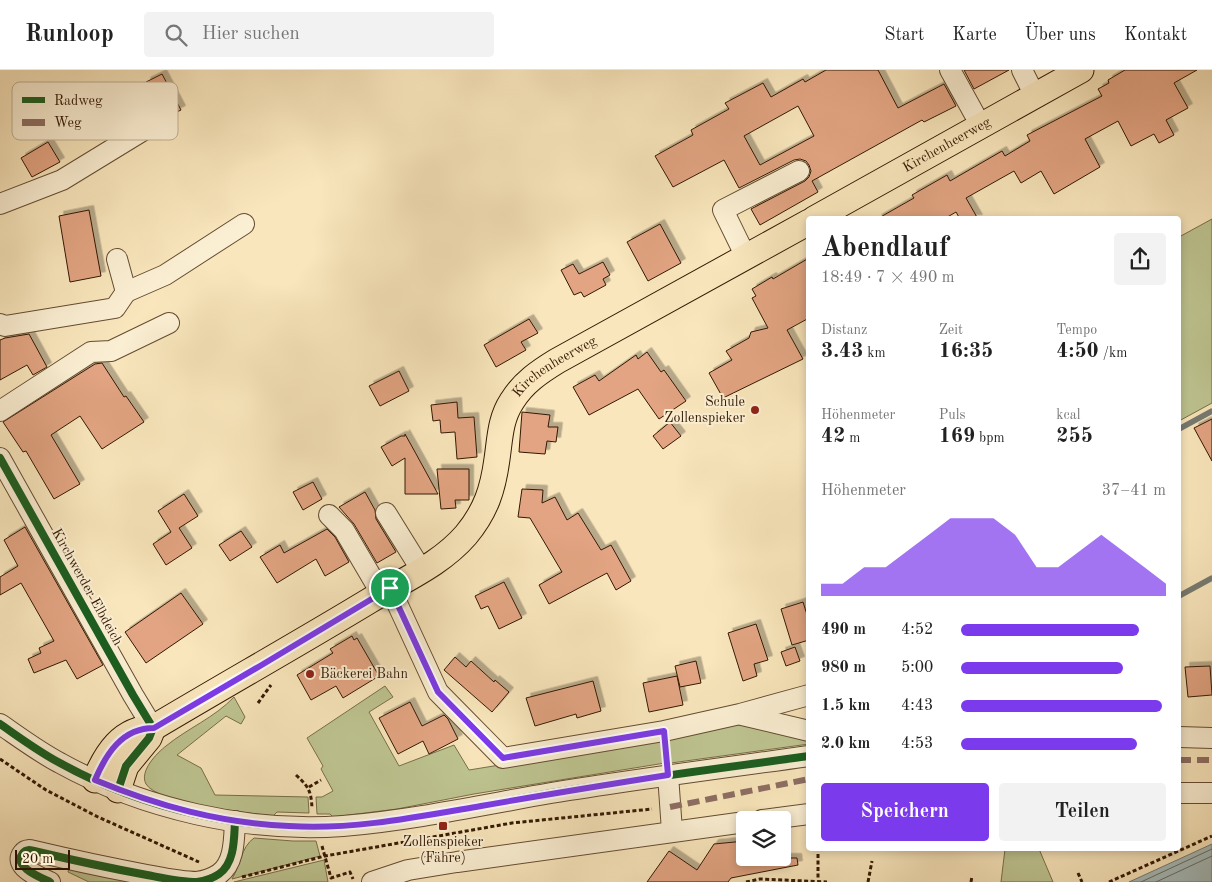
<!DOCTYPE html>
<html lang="de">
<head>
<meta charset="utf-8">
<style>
	:root { --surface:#fff; --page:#f2f2f2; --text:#222; --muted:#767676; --line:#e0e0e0; --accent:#7c3aed }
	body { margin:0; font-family:"Old Standard TT",serif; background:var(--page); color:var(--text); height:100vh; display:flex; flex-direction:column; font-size:19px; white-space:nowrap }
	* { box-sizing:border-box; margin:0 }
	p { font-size:16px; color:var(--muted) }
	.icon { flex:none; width:28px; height:28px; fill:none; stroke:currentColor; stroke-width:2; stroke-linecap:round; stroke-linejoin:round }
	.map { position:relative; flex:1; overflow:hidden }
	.sheet { position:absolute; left:806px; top:146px; width:375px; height:635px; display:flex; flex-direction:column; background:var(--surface); border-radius:5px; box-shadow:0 2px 8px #0003 }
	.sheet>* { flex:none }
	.buttons { position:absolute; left:736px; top:741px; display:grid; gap:10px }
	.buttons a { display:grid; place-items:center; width:55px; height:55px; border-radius:5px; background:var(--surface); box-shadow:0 2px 8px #0003; font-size:25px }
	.scale { position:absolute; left:15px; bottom:12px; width:55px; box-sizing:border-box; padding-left:5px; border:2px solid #331903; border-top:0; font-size:14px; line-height:18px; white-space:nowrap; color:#331903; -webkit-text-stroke:4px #fbefd3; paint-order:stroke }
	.pin { position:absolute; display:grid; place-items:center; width:42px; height:42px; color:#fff; margin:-21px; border:2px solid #fff; border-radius:50%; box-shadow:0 1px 5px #0007 }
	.round { display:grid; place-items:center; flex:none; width:52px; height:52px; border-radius:5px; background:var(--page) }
	.head { display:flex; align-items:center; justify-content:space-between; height:85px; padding:0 15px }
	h1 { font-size:28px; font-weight:700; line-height:38px }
	.figures { display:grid; grid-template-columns:repeat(3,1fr); gap:8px; height:85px; padding:5px 15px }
	.figures div { display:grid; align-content:center }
	.figures b { font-size:21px; font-weight:700 }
	.figures small { font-size:14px; font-weight:400 }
	.figures p { font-size:14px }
	.chart { height:140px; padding:10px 15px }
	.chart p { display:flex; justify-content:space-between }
	.chart svg { width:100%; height:90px; margin-top:5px; fill:var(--accent); opacity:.7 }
	.action { display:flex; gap:10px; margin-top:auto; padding:10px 15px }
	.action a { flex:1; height:58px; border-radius:5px; background:var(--accent); color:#fff; font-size:20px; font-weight:700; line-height:58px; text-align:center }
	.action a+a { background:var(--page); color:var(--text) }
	ul { padding:0 15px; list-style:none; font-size:16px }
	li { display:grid; grid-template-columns:80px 60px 1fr; align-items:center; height:38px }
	li i { height:12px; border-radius:6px; background:var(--accent) }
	header { display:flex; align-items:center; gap:30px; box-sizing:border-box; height:70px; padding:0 25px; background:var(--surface); border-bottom:1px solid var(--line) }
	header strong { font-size:24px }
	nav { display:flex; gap:28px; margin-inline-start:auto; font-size:18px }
	.search { width:350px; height:45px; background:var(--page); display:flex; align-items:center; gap:12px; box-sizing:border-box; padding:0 18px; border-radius:5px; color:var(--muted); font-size:19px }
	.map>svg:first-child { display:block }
</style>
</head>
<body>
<header>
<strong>Runloop</strong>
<div class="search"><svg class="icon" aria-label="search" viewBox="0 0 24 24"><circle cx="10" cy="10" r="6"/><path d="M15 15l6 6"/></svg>Hier suchen</div>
<nav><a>Start</a><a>Karte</a><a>Über uns</a><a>Kontakt</a></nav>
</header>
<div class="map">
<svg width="1212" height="812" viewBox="0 0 1212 812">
	<defs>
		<filter id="shadow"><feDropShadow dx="4.5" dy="-4.5" stdDeviation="0" flood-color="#0004"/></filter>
	</defs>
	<rect width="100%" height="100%" fill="#f9e6bc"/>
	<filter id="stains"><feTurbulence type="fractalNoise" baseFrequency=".004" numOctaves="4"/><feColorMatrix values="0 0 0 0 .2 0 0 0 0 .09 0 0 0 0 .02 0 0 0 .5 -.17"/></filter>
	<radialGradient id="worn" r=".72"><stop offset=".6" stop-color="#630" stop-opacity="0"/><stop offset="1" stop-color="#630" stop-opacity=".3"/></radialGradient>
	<!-- green -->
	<g fill="#bec591" stroke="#786f4a">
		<path d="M1212,149V333L1179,351V167Z"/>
		<path d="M385,616L393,627L369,642L399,696L454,675L469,700L660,669L665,693L474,724L397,739L333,747L330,744H317L316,727H322L333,721L321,699L323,696L307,668Z"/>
		<path d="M234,627L245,647L241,654L226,646L177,685L201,698L215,725L308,727L309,743L277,742L273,746C249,743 158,734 146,714C139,701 157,683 166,676C188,658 214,648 234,627Z"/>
		<path d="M742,654L809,665V674L671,693L667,668L729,655Z"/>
		<path d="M254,768L293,771H316L320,786L232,809C240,796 241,777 254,768Z"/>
		<path d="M1005,779H1039L1053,812H1001Z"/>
		<path d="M324,790L328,812H234Z"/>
		<path d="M69,798L137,812H89L68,802Z"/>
	</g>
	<!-- water -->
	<path fill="#a4bcbc" stroke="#777b72" d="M1212,774V812H1129Z"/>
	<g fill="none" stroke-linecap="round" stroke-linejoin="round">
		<!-- shore -->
		<g stroke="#6c6a60" stroke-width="1">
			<path d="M1141,812L1212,779"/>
			<path d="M1156,812L1212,786"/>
		</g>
		<!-- stream -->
		<g stroke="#777b72" stroke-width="5.5">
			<path d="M1179,359L1212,341"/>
			<path d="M1179,526L1212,508"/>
		</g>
	</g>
	<!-- building -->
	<g fill="#e2a482" stroke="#331903" fill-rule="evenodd" filter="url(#shadow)">
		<path d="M826,0H878L898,38L944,14L956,36L924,52L922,50L812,111L818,122L760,155L751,139L805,111L809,107L811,101L809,95L806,91L800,89L794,90L739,118L724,90L673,117L655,86L693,65L691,60L729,39L725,33L763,13L771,27L803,9L805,12ZM798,36L814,66L760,95L744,66Z"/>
		<path d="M964,0H1009L974,19Z"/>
		<path d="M1125,0H1197L1174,13L1188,38L1166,50L1174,65L1159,73L1154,64L1131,76L1118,51L1085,69L1100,97L1054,124L1041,101L1021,113L1014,101L966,128L978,149H960L956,142L944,149H877L914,128L912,125L947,105L950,111L1002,81L1005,86L1030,71L1027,65L1102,26L1098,19L1109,13L1108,10Z"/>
		<path d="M162,4L181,40L164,48L146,12Z"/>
		<path d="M48,72L60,92L32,107L21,88Z"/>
		<path d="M89,140L101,206L70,212L59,146Z"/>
		<path d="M660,154L681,193L648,211L627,172Z"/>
		<path d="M809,188V248L787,260L803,289L723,328L709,303L732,290L726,281L749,268L751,262L768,258L752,228L756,226L752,219L772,207L773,209Z"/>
		<path d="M603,192L610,205L603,209L606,215L584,227L581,222L574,225L561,200L573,194L579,204Z"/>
		<path d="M529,249L538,263L521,272L526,280L496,297L484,275Z"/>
		<path d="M29,264L47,297L33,305L27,295L0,310V270L5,268Z"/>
		<path d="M647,282L661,302L664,300L686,331L659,349L638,319L589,345L573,317L595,305L599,311L636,285L638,289Z"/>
		<path d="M102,293L124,327L126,326L144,352L102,379L80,346L51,365L80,414L54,429L26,381L23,382L3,352L95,294Z"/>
		<path d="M399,301L409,321L380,336L369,316Z"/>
		<path d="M457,332L458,348L474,347L477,387L457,389L455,362L441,363L440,350L433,351L431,335Z"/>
		<path d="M522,342L550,345L548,357H558L556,372L547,371L545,384L519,382Z"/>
		<path d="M1212,349V391L1194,358Z"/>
		<path d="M670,352L681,366L663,379L653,366Z"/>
		<path d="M405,364L415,382L438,424H405V388L392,396L381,377L401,366H405Z"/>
		<path d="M437,399H469V430H455L456,438L441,439Z"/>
		<path d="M313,412L322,429L303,440L293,422Z"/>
		<path d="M522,419L543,420L542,433L555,427L567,450L578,443L601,480L611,475L631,511L616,520L607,503L549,534L539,515L562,502L530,448L518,447Z"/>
		<path d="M365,422L375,440L376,449L396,482L377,493L354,454L339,437Z"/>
		<path d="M184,424L198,446L179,458L192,478L166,495L153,474L171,462L158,441Z"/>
		<path d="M25,457L103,595L77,609L66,590L34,603L28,589L41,583L39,578L54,571L21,513L0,525V507L18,496L4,470Z"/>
		<path d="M327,459L335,467L349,492L325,506L316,489L277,513L260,487L280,475L284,483Z"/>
		<path d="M241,461L252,477L230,491L219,475Z"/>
		<path d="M504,512L522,548L499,559L488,536L481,539L475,526Z"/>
		<path d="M181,523L203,554L146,593L125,562Z"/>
		<path d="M803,532L809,551V570L792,575L781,539Z"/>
		<path d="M756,554L768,590L754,594L757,606L743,611L728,563Z"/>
		<path d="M352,566L354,570L357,568L379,606L343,628L336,616L311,630L297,605L333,583L330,579Z"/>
		<path d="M795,577L800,591L786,596L781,582Z"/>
		<path d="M455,587L466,597L471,591L494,612L495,610L509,622L492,642L444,600Z"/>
		<path d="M696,591L701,613L680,617L675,596Z"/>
		<path d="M1210,596L1212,625L1188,627L1185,597Z"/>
		<path d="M677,606L683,635L649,642L643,613Z"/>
		<path d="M593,611L601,641L577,648L576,644L535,656L526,628Z"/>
		<path d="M410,632L422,656L444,645L448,649L458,669L429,684L423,671L398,684L379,648Z"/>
		<path d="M745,771V788H797L798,795L731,808L728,812H647L669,781L697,800L714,774Z"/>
	</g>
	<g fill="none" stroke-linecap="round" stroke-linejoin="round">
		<defs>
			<g id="minor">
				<path d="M950,0L981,56"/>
				<path d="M1022,0L1035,26"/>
				<path d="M0,134L62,110L152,55"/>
				<path d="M746,187L723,140L799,101"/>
				<path d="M126,222L165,205L244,154"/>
				<path d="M0,254L5,256L115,238L126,222L117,189"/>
				<path d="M0,341L91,282L111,281L169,253"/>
				<path d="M0,388L133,625L153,658"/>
				<path d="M386,443L422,501"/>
				<path d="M329,445L344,460L381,523"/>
				<path d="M390,518L438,622L503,688L664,661L740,644L809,625"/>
				<path d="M742,645L809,661"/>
				<path d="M0,654C19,667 39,682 60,693C143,739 248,763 343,756C413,750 482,735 551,723C637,709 723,698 809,686"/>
				<path d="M1179,667L1212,668"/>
				<path d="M668,705L672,761"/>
				<path d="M1179,723H1212"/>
				<path d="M762,750L809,744"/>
				<path d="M50,812C42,808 12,797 23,783C26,779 30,780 34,781C72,790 109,798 147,805C163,808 181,812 197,812C204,811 213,808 219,804C235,793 234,768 235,751"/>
				<path d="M372,812L408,800L457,792L745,752"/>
			</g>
			<g id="major">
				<path id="s1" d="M814,149L1081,0"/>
				<path id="s2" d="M95,710C106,683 122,658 153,658C225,615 298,574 369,531C403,510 440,495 466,465C486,441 493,419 497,389C500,369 500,349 512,331C523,313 539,302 557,291L809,152"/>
				<path d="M118,720L126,696L149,668L153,658"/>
			</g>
		</defs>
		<!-- minor casing -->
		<use href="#minor" stroke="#644c31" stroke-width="22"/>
		<!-- major casing -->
		<use href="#major" stroke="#331903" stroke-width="27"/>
		<!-- path -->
		<g stroke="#331903" stroke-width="3" stroke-dasharray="4 2.5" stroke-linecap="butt">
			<path d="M258,633L271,615"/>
			<path d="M0,689L46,720L98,747L199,792"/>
			<path d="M296,705C309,717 311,721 312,738"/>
			<path d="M309,717L321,710"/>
			<path d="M322,776L331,808L350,802L353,809"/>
			<path d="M818,784V810"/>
			<path d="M1078,803L1082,812"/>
			<path d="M242,807L325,786L512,753L652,739"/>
			<path d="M746,812L760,809L827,812"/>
			<path d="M868,812L872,791"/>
			<path d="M971,812L972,806"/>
			<path d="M1109,812L1212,766"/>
		</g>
		<!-- minor -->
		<use href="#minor" stroke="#fbefd3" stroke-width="20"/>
		<!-- major -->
		<use href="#major" stroke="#f9e6bc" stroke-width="25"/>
		<!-- quiet -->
		<g stroke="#8d6e63" stroke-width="6" stroke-dasharray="12 6" stroke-linecap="butt">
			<path d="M1179,690H1212"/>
			<path d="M670,737L809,709"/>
		</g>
		<defs>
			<g id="cycleway">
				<path d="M0,388L133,625L153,658"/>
				<path d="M0,654C19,667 39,682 60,693C143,739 248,763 343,756C413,750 482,735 551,723C637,709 723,698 809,686"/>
				<path d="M95,710C106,683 122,658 153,658L260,596"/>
				<path d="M118,720L126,696L149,668L153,658"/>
				<path d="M50,812C42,808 12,797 23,783C26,779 30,780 34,781C72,790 109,798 147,805C163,808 181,812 197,812C204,811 213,808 219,804C235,793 234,768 235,751"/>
			</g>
		</defs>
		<!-- cycleway casing -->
		<use href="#cycleway" stroke="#fbefd3" stroke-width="11"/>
		<!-- cycleway -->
		<use href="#cycleway" stroke="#1b5e20" stroke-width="8"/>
	</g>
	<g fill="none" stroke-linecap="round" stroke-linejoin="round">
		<defs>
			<path id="route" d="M390,518L438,622L503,688L664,661L668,705C605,715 543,725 481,736C417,747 353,760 289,756C220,753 158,736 95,710C106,684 122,658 154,658L260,596Z"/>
		</defs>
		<!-- route casing -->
		<use href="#route" stroke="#fff" stroke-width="10"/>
		<!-- route -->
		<use href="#route" stroke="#7c3aed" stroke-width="6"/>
	</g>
	<!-- markers -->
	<g fill="#8f2418" stroke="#fbefd3" stroke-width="2">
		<circle cx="755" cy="340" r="5"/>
		<circle cx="310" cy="604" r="5"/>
		<rect x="438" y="751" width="10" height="10" rx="2.5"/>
	</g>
	<g text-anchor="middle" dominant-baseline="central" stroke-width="4" stroke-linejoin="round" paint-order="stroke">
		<!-- street labels -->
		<g font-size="14" fill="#331903" stroke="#fbefd3">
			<text stroke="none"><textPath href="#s1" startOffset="152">Kirchenheerweg</textPath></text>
			<text stroke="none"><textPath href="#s2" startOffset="651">Kirchenheerweg</textPath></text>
			<text transform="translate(87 517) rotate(61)">Kirchwerder Elbdeich</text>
		</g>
		<!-- poi labels -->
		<g font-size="14" fill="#331903" stroke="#fbefd3" text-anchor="end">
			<text x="745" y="332">Schule<tspan x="745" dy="16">Zollenspieker</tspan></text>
			<text x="320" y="604" text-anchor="start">Bäckerei Bahn</text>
			<text x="443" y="772" text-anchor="middle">Zollenspieker<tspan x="443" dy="16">(Fähre)</tspan></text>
		</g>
	</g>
	<!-- legend -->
	<rect x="12" y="12" width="166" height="58" rx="8" fill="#fbefd3" stroke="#bfaf95" stroke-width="1"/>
	<rect x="22" y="27" width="23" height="6" fill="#1b5e20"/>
	<rect x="22" y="49" width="23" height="7" fill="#8d6e63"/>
	<g font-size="14" fill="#331903">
		<text x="54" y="35">Radweg</text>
		<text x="54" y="57">Weg</text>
	</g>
	<rect width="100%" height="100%" filter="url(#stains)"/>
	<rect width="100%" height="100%" fill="url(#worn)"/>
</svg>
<div class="buttons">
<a><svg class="icon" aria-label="layers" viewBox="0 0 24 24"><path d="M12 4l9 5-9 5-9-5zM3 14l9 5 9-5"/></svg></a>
</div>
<div class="scale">20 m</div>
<div class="pin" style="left:390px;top:518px;background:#1e9e55"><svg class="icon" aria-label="arrive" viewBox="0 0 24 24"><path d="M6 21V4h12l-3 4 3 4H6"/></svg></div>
<section class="sheet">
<div class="head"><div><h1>Abendlauf</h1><p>18:49 · 7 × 490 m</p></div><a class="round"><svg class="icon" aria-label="share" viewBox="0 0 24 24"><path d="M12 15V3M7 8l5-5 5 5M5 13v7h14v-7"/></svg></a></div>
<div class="figures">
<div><p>Distanz</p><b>3.43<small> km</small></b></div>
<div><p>Zeit</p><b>16:35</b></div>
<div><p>Tempo</p><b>4:50<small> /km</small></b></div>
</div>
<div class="figures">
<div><p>Höhenmeter</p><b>42<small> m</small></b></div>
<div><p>Puls</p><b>169<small> bpm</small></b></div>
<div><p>kcal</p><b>255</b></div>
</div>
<div class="chart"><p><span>Höhenmeter</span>37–41 m</p>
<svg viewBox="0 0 160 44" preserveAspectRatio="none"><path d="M0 44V38L10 38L20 30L30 30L40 22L50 14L60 6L70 6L80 6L90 14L100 30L110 30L120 22L130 14L140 22L150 30L160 38V44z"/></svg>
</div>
<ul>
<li><b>490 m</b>4:52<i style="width:87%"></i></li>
<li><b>980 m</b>5:00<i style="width:79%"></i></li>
<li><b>1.5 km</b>4:43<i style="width:98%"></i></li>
<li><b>2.0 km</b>4:53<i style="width:86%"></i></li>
</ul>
<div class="action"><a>Speichern</a><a>Teilen</a></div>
</section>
</div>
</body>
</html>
